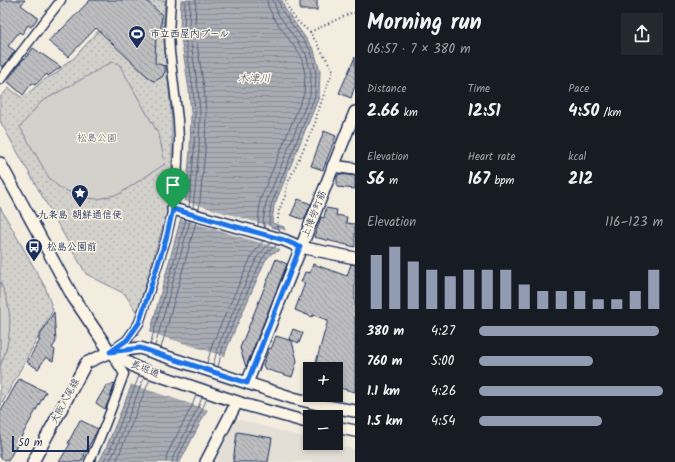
<!DOCTYPE html>
<html lang="en">
<head>
<meta charset="utf-8">
<style>
	:root { --surface:#171b24; --page:#242831; --text:#f1f3f6; --muted:#9ea1a6; --accent:#919bb2 }
	body { margin:0; font-family:Kalam,"Klee One",sans-serif; background:var(--page); color:var(--text); height:100vh; display:flex; flex-direction:column; font-size:15px; white-space:nowrap }
	* { box-sizing:border-box; margin:0 }
	p { font-size:13px; color:var(--muted) }
	.icon { flex:none; width:22px; height:22px; fill:none; stroke:currentColor; stroke-width:2; stroke-linecap:round; stroke-linejoin:round }
	.map { position:relative; flex:1; overflow:hidden }
	.side { display:flex; flex-direction:column; background:var(--surface); width:320px }
	.side>* { flex:none }
	.fabs { position:absolute; left:303px; top:362px; display:grid; gap:8px }
	.fabs a { display:grid; place-items:center; width:40px; height:40px; border-radius:0px; background:var(--surface); box-shadow:0 2px 6px #0003; font-size:20px }
	.scale { position:absolute; left:12px; bottom:10px; width:77px; box-sizing:border-box; padding-left:4px; border:2px solid #1b2f5e; border-top:0; font-size:11px; line-height:14px; white-space:nowrap; color:#1b2f5e; -webkit-text-stroke:3px #fcf5e5; paint-order:stroke }
	.pin { position:absolute; display:grid; place-items:center; width:34px; height:34px; color:#fff; margin:-41px -17px; border-radius:50% 50% 50% 0; rotate:-45deg; box-shadow:0 0 4px #0007 }
	.pin .icon { rotate:45deg }
	.round { display:grid; place-items:center; flex:none; width:42px; height:42px; border-radius:0px; background:var(--page) }
	.overview { display:flex; align-items:center; justify-content:space-between; height:68px; padding:0 12px }
	h1 { font-size:22px; font-weight:700; line-height:30px }
	.figures { display:grid; grid-template-columns:repeat(3,1fr); gap:6px; height:68px; padding:4px 12px }
	.figures div { display:grid; align-content:center }
	.figures b { font-size:17px; font-weight:700 }
	.figures small { font-size:11px; font-weight:400 }
	.figures p { font-size:11px }
	.chart { height:112px; padding:8px 12px }
	.chart p { display:flex; justify-content:space-between }
	.chart svg { width:100%; height:72px; margin-top:4px; stroke:var(--accent); stroke-width:6 }
	ul { padding:0 12px; list-style:none; font-size:13px }
	li { display:grid; grid-template-columns:64px 48px 1fr; align-items:center; height:30px }
	li i { height:10px; border-radius:5px; background:var(--accent) }
	main { display:flex; flex:1; min-height:0 }
	.map>svg:first-child { display:block }
</style>
</head>
<body>
<main>
<div class="map">
<svg width="355" height="462" viewBox="0 0 355 462">
	<defs>
		<pattern id="green-dots" width="8" height="8" patternUnits="userSpaceOnUse"><rect width="8" height="8" fill="#d3d1cc"/><path d="M2 2h.1M6 6h.1" fill="none" stroke="#b5b4b2" stroke-width="1.8" stroke-linecap="round"/></pattern>
		<pattern id="water-rules" width="6" height="5" patternUnits="userSpaceOnUse"><rect width="6" height="5" fill="#a9acb3"/><path d="M0 2.5h6" fill="none" stroke="#898c95"/></pattern>
		<pattern id="building-back-hatch" width="6" height="6" patternUnits="userSpaceOnUse"><rect width="6" height="6" fill="#bebec0"/><path d="M-1 5l2 2M0 0l6 6M5-1l2 2" fill="none" stroke="#9a9b9f"/></pattern>
	</defs>
	<rect width="100%" height="100%" fill="#f3ede0"/>
	<filter id="ink" filterUnits="userSpaceOnUse"><feTurbulence type="fractalNoise" baseFrequency=".025" numOctaves="2"/><feDisplacementMap in="SourceGraphic" scale="8" xChannelSelector="R" yChannelSelector="G"/><feConvolveMatrix kernelMatrix="1 2 1 2 8 2 1 2 1" color-interpolation-filters="sRGB"/></filter>
	<g filter="url(#ink)">
		<!-- built -->
		<path fill="#e3dfd6" d="M237,419L310,439V443H323L355,449V462H215Z"/>
		<!-- green -->
		<g fill="url(#green-dots)" stroke="#778095">
			<path d="M126,0H165L163,30L172,120V183L167,213L137,313L125,294L86,274L0,121V97L9,88L22,98L44,80L57,73L67,62L73,59Z"/>
			<path d="M0,207L45,287L53,310L0,407Z"/>
		</g>
		<!-- pitch -->
		<g fill="#d3d1cc" stroke="#778095">
			<path d="M112,62L119,64L159,135L165,164L119,194L98,199L84,198L60,188L49,178L20,127L41,102Z"/>
			<path d="M0,282C14,309 12,339 0,366Z"/>
		</g>
		<!-- water -->
		<path fill="url(#water-rules)" stroke="#707a91" d="M181,0H282L285,9L314,50L320,72L319,97L274,206L272,223L284,227L285,230L279,251L272,253L265,261L227,348L206,412L180,462H99L106,448L130,389L150,333L185,203L190,151L191,113L189,90L180,31Z"/>
		<!-- pier -->
		<g fill="#f3ede0">
			<path d="M184,201L287,231L281,249L180,219Z"/>
			<path d="M148,332L227,357L209,410L130,384Z"/>
		</g>
		<g fill="none" stroke-linecap="round" stroke-linejoin="round">
			<!-- shore -->
			<g stroke="#546180" stroke-width="1">
				<path d="M185,0L184,31L193,89L195,112L194,151L189,207"/>
				<path d="M190,0L189,31L198,89L200,112L199,151L193,208"/>
				<path d="M196,0L195,31L204,88L206,112L205,151L199,210"/>
				<path d="M278,0L282,11L311,51L316,73L315,96L271,205L269,224L271,227L279,229L280,232"/>
				<path d="M258,226L260,200L304,94L305,74L301,56L273,17L268,6L267,0"/>
				<path d="M265,228L263,222L266,203L310,95L311,73L306,54L278,14L273,0"/>
				<path d="M150,345L186,219"/>
				<path d="M155,346L190,221"/>
				<path d="M161,348L196,222"/>
				<path d="M207,363L213,342L252,255L263,241"/>
				<path d="M213,365L219,344L257,257L266,247L271,243"/>
				<path d="M218,367L223,346L262,259L269,250L275,247L276,245"/>
				<path d="M103,462L110,450L139,376"/>
				<path d="M109,462L115,451L144,377"/>
				<path d="M116,462L150,379"/>
				<path d="M166,462L167,454L192,406L196,395"/>
				<path d="M172,462L173,457L198,408L202,397"/>
				<path d="M177,462V459L202,410L207,398"/>
			</g>
		</g>
		<!-- building -->
		<g fill="url(#building-back-hatch)" stroke="#1b2f5e">
			<path d="M0,0H25L21,5L37,17V19L31,27L28,25L22,34L19,32L8,46L15,51L3,67L0,65Z"/>
			<path d="M90,0H146L162,15L161,27L156,33L155,63L165,66V72L162,77L155,81L151,80L96,28L68,57L48,41L60,30H61Z"/>
			<rect x="300" y="0" width="17" height="10"/>
			<path d="M33,48L61,67L48,76L47,74L35,85L32,83L23,95L7,81L24,58L25,59Z"/>
			<path d="M355,57V86L351,98L339,93Z"/>
			<path d="M324,131L336,136L323,170L311,166Z"/>
			<path d="M340,174L355,176V189L337,187V176Z"/>
			<path d="M298,199L311,204L304,220L291,215Z"/>
			<path d="M326,208L337,210L336,215L347,217L346,223L355,224V247L314,237L321,217L324,218Z"/>
			<path d="M276,259L287,264L246,367L240,348Z"/>
			<path d="M313,264L347,276L351,264L355,265V392L336,387V369H314L328,320L313,315L312,317L295,310L305,283L301,282L305,272L310,273Z"/>
			<path d="M54,312L56,342L52,348L55,350L53,361L46,357L38,369L27,362L40,340L38,339Z"/>
			<path d="M293,329L303,333L299,343L289,339Z"/>
			<path d="M276,336L292,341L297,361L292,377L265,369L263,365L269,348L271,349Z"/>
			<path d="M19,379L46,392L8,461L0,457V413Z"/>
			<path d="M115,383L111,395L105,409L96,403L106,386Z"/>
			<path d="M80,420L98,429L84,455H85L81,462H59L70,444L68,443Z"/>
			<path d="M237,432L272,438L268,462H233Z"/>
		</g>
		<g fill="none" stroke-linecap="round" stroke-linejoin="round">
			<defs>
				<g id="street">
					<path d="M0,80L61,0"/>
					<path d="M89,462C103,434 113,404 124,374L110,352L127,340L139,323L166,239L173,209L177,181L179,139L178,120L170,52L169,33L171,0"/>
				</g>
				<g id="secondary">
					<path d="M0,163L73,297L110,352L137,368L246,405L310,423"/>
					<path d="M333,166L355,169"/>
					<path d="M173,209L284,240L300,247L355,258"/>
					<path d="M247,383L355,112"/>
					<path d="M336,427L355,431"/>
					<path d="M33,462L86,363L110,352L140,348L293,398L326,406L355,411"/>
					<path d="M206,462L237,402"/>
				</g>
			</defs>
			<!-- street casing -->
			<use href="#street" stroke="#1b2f5e" stroke-width="11"/>
			<!-- secondary casing -->
			<use href="#secondary" stroke="#1b2f5e" stroke-width="14"/>
			<!-- path -->
			<g stroke="#1b2f5e" stroke-width="2" stroke-dasharray="1 3" stroke-linecap="butt">
				<path d="M310,32L351,13H355"/>
				<path d="M277,227L279,210L285,196L287,185L316,121L317,114L333,70L310,32L298,22L289,10L286,0"/>
			</g>
			<!-- street -->
			<use href="#street" stroke="#fcf5e5" stroke-width="8"/>
			<!-- secondary -->
			<use href="#secondary" stroke="#fcf5e5" stroke-width="11"/>
		</g>
	</g>
	<g fill="none" stroke-linecap="round" stroke-linejoin="round" filter="url(#ink)">
		<defs>
			<path id="route" d="M173,209L284,240L300,247L247,383L140,348L110,352L127,340L139,323L166,239Z"/>
		</defs>
		<!-- route casing -->
		<use href="#route" stroke="#fff" stroke-width="8"/>
		<!-- route -->
		<use href="#route" stroke="#1a73e8" stroke-width="5"/>
	</g>
	<!-- icons -->
	<defs>
		<symbol id="stadium-pin" viewBox="-11 -11 22 30"><path d="M0 17L-7.5 6A9.5 9.5 0 1 1 7.5 6Z" fill="#1b2f5e" stroke="#fcf5e5"/><path d="M0-5a6.5 5 0 1 0 0 10a6.5 5 0 1 0 0-10ZM-3.5-1.8h7v3.6h-7Z" fill="#fff"/></symbol>
		<symbol id="sight-pin" viewBox="-11 -11 22 30"><path d="M0 17L-7.5 6A9.5 9.5 0 1 1 7.5 6Z" fill="#1b2f5e" stroke="#fcf5e5"/><path d="M0-6L1.8-2.2L6-1.7L2.9 1.2L3.7 5.4L0 3.3L-3.7 5.4L-2.9 1.2L-6-1.7L-1.8-2.2Z" fill="#fff"/></symbol>
		<symbol id="bus-pin" viewBox="-11 -11 22 30"><path d="M0 17L-7.5 6A9.5 9.5 0 1 1 7.5 6Z" fill="#1b2f5e" stroke="#fcf5e5"/><path d="M-5-6H5V4H4V6H2V4H-2V6H-4V4H-5ZM-3.5-4V0h7V-4ZM-3.5 1.2v1.5H-2V1.2ZM2 1.2v1.5H3.5V1.2Z" fill="#fff"/></symbol>
	</defs>
	<g fill-rule="evenodd">
		<use href="#stadium-pin" x="127" y="24" width="20" height="27"/>
		<use href="#sight-pin" x="70" y="183" width="20" height="27"/>
		<use href="#bus-pin" x="24" y="237" width="20" height="27"/>
	</g>
	<g text-anchor="middle" dominant-baseline="central" stroke-width="3" stroke-linejoin="round" paint-order="stroke">
		<!-- poi labels -->
		<g font-size="10" font-weight="bold" fill="#1b2f5e" stroke="#fcf5e5" text-anchor="start">
			<text x="150" y="34">市立西屋内プール</text>
			<text x="80" y="215" text-anchor="middle">九条島 朝鮮通信使</text>
			<text x="47" y="247">松島公園前</text>
		</g>
		<!-- park labels -->
		<g font-size="10" fill="#49587a" stroke="#fcf5e5">
			<text x="97" y="138">松島公園</text>
		</g>
		<!-- street labels -->
		<g font-size="10" fill="#1b2f5e" stroke="#fcf5e5">
			<text transform="translate(314 214) rotate(-68)">上博労町筋</text>
			<text transform="translate(145 369) rotate(22)">長堀通</text>
			<text transform="translate(65 401) rotate(-62)">大阪八尾線</text>
		</g>
		<!-- water labels -->
		<g font-size="11" font-style="italic" fill="#465478" stroke="#fcf5e5">
			<text x="254" y="79">木津川</text>
		</g>
	</g>
</svg>
<div class="fabs">
<a>+</a>
<a>−</a>
</div>
<div class="scale">50 m</div>
<div class="pin" style="left:173px;top:209px;background:#1e9e55"><svg class="icon" aria-label="arrive" viewBox="0 0 24 24"><path d="M6 21V4h12l-3 4 3 4H6"/></svg></div>
</div>
<section class="side">
<div class="overview"><div><h1>Morning run</h1><p>06:57 · 7 × 380 m</p></div><a class="round"><svg class="icon" aria-label="share" viewBox="0 0 24 24"><path d="M12 15V3M7 8l5-5 5 5M5 13v7h14v-7"/></svg></a></div>
<div class="figures">
<div><p>Distance</p><b>2.66<small> km</small></b></div>
<div><p>Time</p><b>12:51</b></div>
<div><p>Pace</p><b>4:50<small> /km</small></b></div>
</div>
<div class="figures">
<div><p>Elevation</p><b>56<small> m</small></b></div>
<div><p>Heart rate</p><b>167<small> bpm</small></b></div>
<div><p>kcal</p><b>212</b></div>
</div>
<div class="chart"><p><span>Elevation</span>116–123 m</p>
<svg viewBox="0 0 160 44" preserveAspectRatio="none"><path d="M5 44V11M15 44V6M25 44V15M35 44V20M45 44V24M55 44V20M65 44V20M75 44V20M85 44V29M95 44V33M105 44V33M115 44V33M125 44V38M135 44V38M145 44V33M155 44V20"/></svg>
</div>
<ul>
<li><b>380 m</b>4:27<i style="width:98%"></i></li>
<li><b>760 m</b>5:00<i style="width:62%"></i></li>
<li><b>1.1 km</b>4:26<i style="width:100%"></i></li>
<li><b>1.5 km</b>4:54<i style="width:67%"></i></li>
</ul>
</section>
</main>
</body>
</html>
